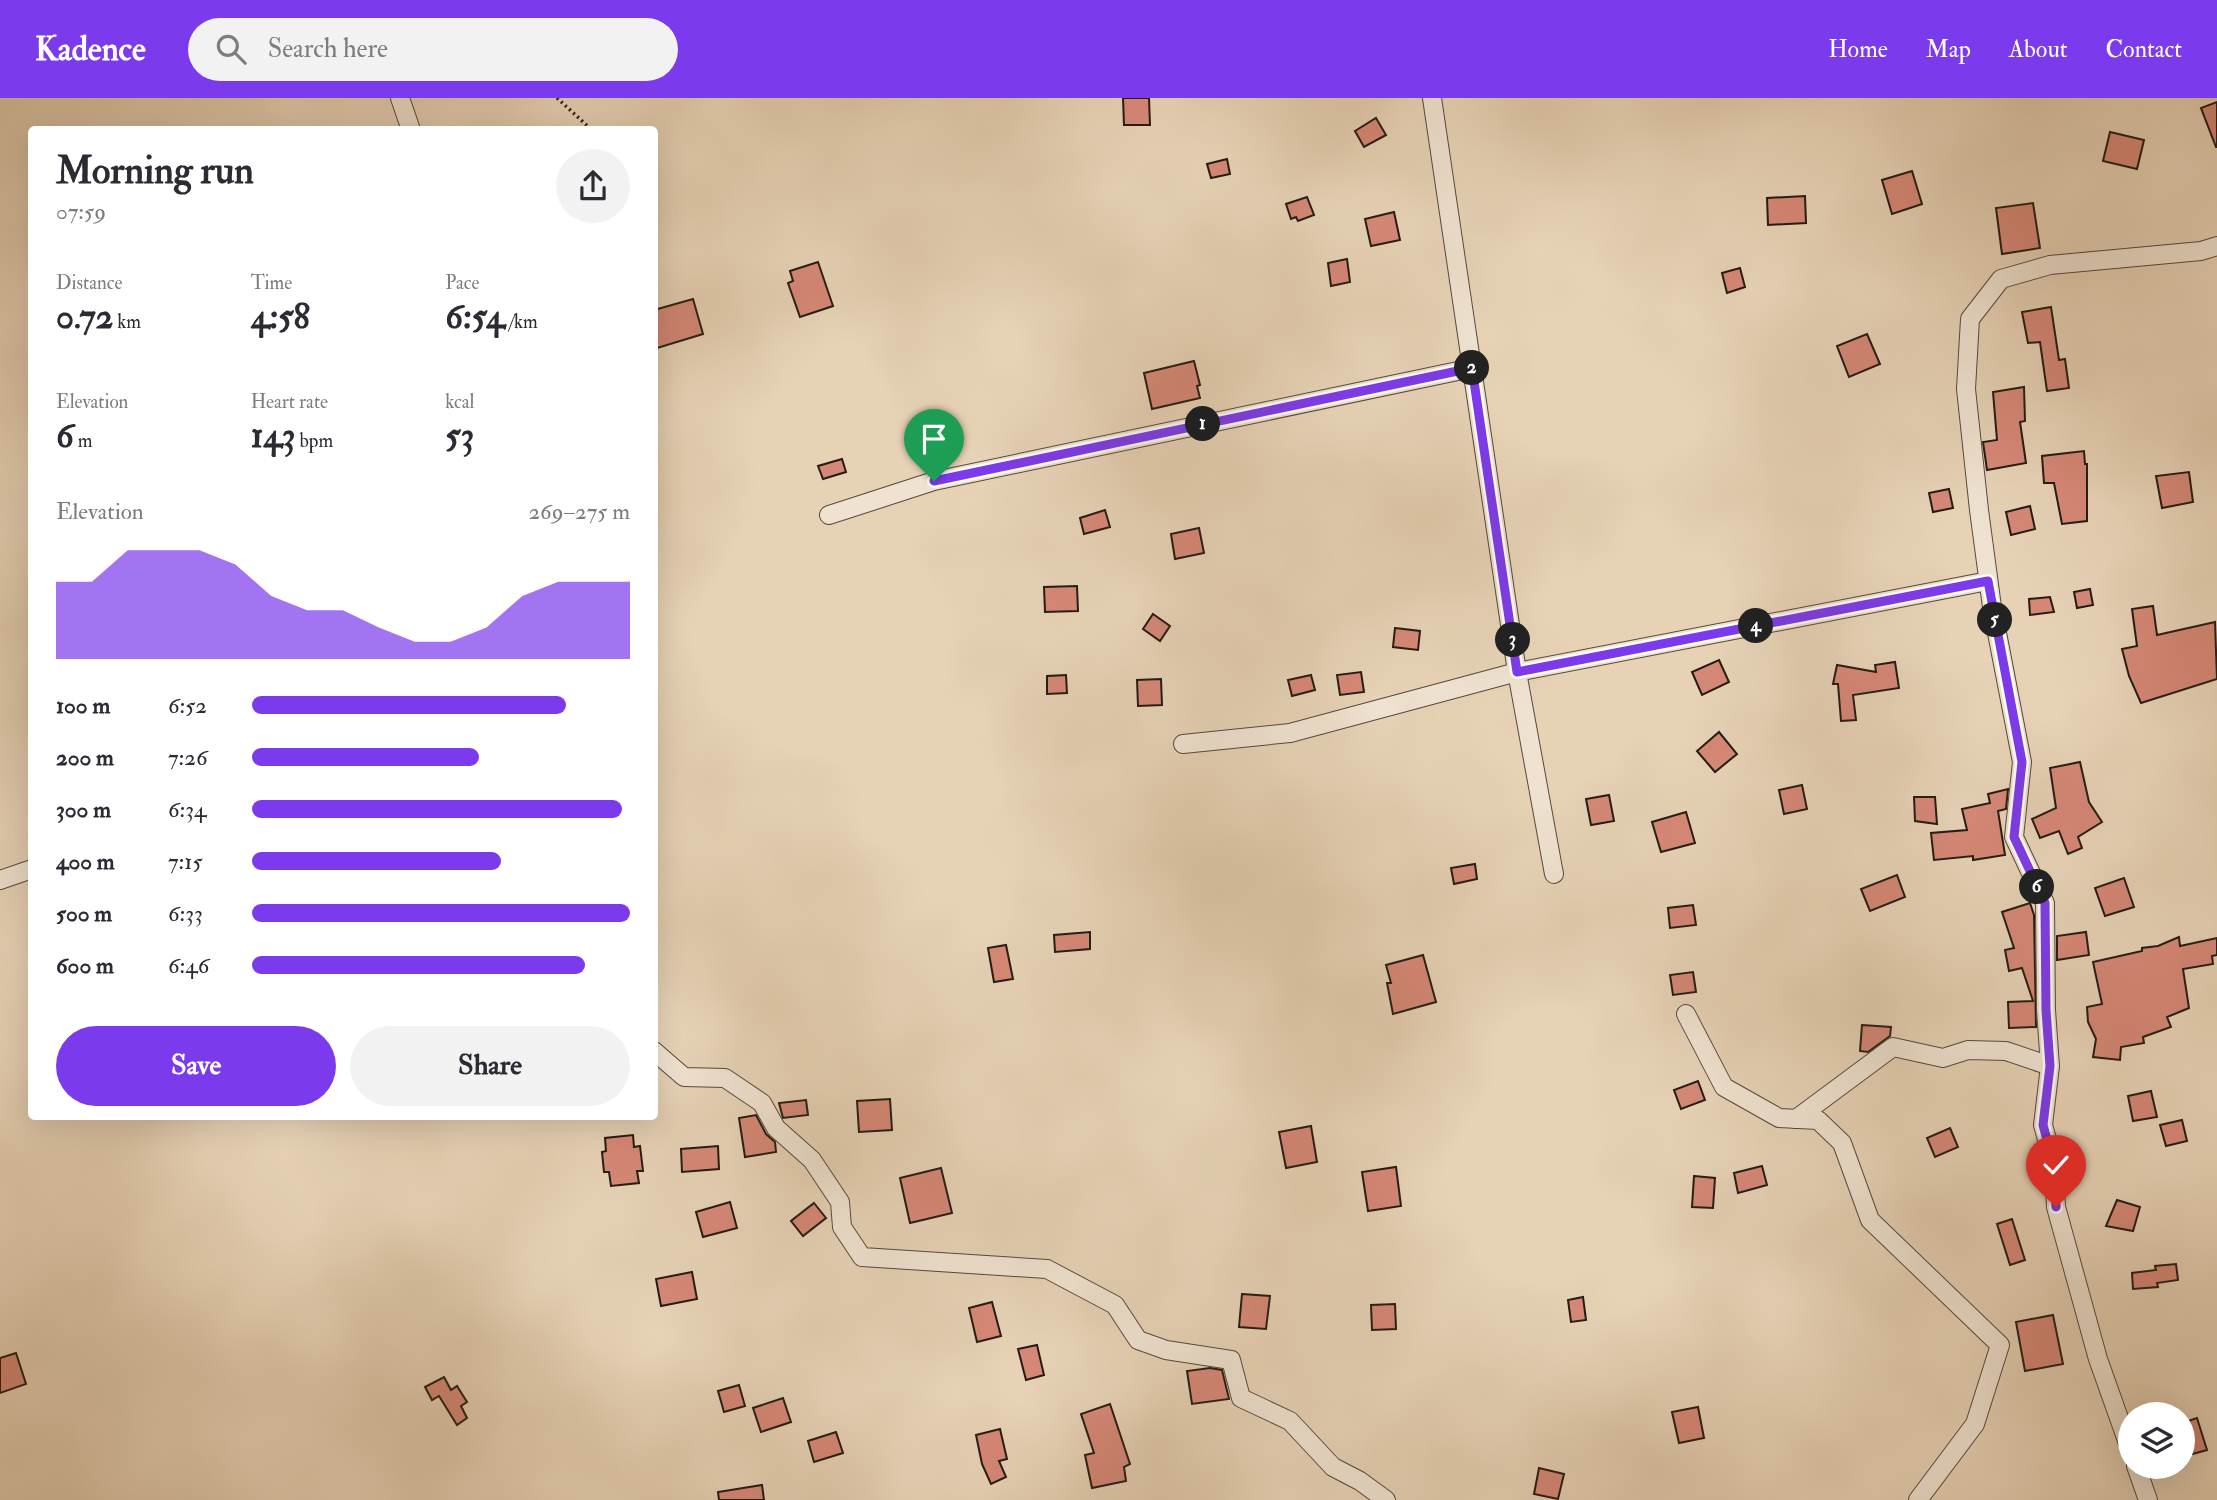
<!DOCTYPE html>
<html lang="en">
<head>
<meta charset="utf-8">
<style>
	:root { --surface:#fff; --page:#f2f2f3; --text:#2b2b33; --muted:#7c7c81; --accent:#7c3aed }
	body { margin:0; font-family:"IM FELL Double Pica",serif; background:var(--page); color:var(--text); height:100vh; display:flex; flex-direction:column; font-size:26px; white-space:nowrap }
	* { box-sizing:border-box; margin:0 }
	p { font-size:23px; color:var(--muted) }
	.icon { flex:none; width:38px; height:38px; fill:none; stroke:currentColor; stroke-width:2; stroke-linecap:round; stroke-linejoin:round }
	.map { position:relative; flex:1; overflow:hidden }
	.drawer { position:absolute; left:28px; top:28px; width:630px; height:994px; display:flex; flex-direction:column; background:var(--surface); border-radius:7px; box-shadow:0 7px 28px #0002 }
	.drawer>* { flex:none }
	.tools { position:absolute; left:2118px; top:1304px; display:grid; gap:14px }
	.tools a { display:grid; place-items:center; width:77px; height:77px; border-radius:50%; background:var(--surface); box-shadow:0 7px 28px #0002; font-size:35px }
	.pin { position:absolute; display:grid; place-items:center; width:60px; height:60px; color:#fff; margin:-72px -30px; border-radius:50% 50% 50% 0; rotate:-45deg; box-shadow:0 0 7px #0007 }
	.pin .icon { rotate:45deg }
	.km { position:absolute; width:35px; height:35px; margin:-18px; border-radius:50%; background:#222; color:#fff; font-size:19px; line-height:35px; text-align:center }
	.round { display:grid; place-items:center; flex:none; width:74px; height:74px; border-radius:37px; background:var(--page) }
	.summary { display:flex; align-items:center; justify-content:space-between; height:119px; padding:0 28px }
	h1 { font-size:38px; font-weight:700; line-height:52px }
	.stats { display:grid; grid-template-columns:repeat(3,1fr); gap:10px; height:119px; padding:7px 28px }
	.stats div { display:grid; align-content:center }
	.stats b { font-size:35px; font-weight:700 }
	.stats small { font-size:19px; font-weight:400 }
	.stats p { font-size:19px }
	.chart { height:196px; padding:14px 28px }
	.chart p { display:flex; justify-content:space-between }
	.chart svg { width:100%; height:126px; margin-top:7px; fill:var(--accent); opacity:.7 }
	.primary-button { display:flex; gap:14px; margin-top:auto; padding:14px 28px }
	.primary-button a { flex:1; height:80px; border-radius:42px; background:var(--accent); color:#fff; font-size:28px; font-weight:700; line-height:80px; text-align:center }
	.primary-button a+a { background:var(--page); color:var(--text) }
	ul { padding:0 28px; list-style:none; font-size:23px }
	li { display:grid; grid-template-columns:112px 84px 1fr; align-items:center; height:52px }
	li i { height:18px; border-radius:9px; background:var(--accent) }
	header { display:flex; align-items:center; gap:42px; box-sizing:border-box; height:98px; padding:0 35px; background:var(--accent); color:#fff }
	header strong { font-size:33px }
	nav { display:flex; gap:38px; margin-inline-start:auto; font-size:24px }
	.search { width:490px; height:63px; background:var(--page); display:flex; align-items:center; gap:18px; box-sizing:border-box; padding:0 24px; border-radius:38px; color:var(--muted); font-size:26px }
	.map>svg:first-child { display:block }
</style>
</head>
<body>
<header>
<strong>Kadence</strong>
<div class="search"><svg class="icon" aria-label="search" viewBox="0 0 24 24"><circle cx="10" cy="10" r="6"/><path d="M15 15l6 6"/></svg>Search here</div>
<nav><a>Home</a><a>Map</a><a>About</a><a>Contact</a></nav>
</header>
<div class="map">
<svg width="2217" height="1402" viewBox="0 0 2217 1402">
	<rect width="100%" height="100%" fill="#e7d2b6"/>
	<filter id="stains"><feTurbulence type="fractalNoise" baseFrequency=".00286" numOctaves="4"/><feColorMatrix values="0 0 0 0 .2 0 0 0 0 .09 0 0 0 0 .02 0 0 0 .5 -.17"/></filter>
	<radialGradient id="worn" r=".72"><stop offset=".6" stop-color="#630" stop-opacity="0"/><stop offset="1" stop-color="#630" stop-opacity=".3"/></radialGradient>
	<!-- building -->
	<g fill="#d68877" stroke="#241b14" stroke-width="2">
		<path d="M1123,0H1149L1150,27H1124Z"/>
		<path d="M2217,4V49H2216L2201,10Z"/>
		<path d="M1376,20L1386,37L1364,49L1355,33Z"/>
		<path d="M2110,34L2144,42L2137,71L2103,63Z"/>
		<path d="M1227,61L1230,76L1211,80L1207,66Z"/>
		<path d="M1912,73L1922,106L1892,116L1882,82Z"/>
		<path d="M1805,98L1806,125L1768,127L1767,100Z"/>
		<path d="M1307,99L1314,117L1298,123L1296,119L1291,121L1286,106Z"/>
		<path d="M2033,105L2040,150L2002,156L1996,110Z"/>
		<path d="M1394,114L1400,142L1371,148L1365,121Z"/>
		<path d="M1347,161L1350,184L1331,188L1328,165Z"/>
		<path d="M818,164L833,208L800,219L788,185L793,183L790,173Z"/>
		<path d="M1740,170L1745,189L1727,195L1722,175Z"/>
		<path d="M693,201L703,236L654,251V212Z"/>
		<path d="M2051,209L2059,262L2065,261L2069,290L2047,293L2040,244L2028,245L2022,214Z"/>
		<path d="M1867,236L1880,266L1849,279L1837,248Z"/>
		<path d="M1194,263L1200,287L1197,288L1200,300L1152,311L1144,275Z"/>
		<path d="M2024,289L2025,323L2020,324L2026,365L1987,372L1983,344L1997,342L1993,294Z"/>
		<path d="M2084,353L2085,366H2087V423L2062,426L2054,385H2044L2042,358Z"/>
		<path d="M842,361L846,374L823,381L818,368Z"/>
		<path d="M2189,374L2193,404L2162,410L2156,378Z"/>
		<path d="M1949,391L1953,410L1933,414L1929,395Z"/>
		<path d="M2030,408L2035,431L2011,437L2006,414Z"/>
		<path d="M1105,412L1110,429L1084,436L1080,420Z"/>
		<path d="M1199,430L1204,455L1175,461L1171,436Z"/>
		<path d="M1077,488L1078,513L1045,514L1044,489Z"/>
		<path d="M2090,491L2093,507L2077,510L2074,494Z"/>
		<path d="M2050,499L2054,514L2030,517L2029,501Z"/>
		<path d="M2153,508L2157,537L2215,524L2217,581L2141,605L2129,578L2122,551L2137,548L2132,511Z"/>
		<path d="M1153,516L1170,528L1160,543L1143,531Z"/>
		<path d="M1395,530L1420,533L1418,552L1393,549Z"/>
		<path d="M1719,562L1729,584L1702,597L1692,574Z"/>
		<path d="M1895,564L1899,590L1853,597L1856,622L1841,623L1838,586H1833L1837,567L1876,574L1875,567Z"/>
		<path d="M1361,574L1364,594L1340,597L1337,577Z"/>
		<path d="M1066,577L1067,595L1047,596V578Z"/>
		<path d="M1311,577L1315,592L1292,598L1288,582Z"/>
		<path d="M1161,581L1162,607L1138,608L1137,582Z"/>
		<path d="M1719,634L1737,656L1715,674L1697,653Z"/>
		<path d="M2080,664L2089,704L2102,724L2078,739L2082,750L2068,756L2059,733L2040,740L2032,721L2056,710L2050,670Z"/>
		<path d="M1802,687L1807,711L1784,716L1779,692Z"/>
		<path d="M2008,691L2006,711L1998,713L2005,757L1973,762V758L1934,762L1931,735L1967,732L1962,711L1990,705L1988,696Z"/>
		<path d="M1609,697L1614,723L1591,727L1586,701Z"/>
		<path d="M1914,699H1935L1937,726L1915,723Z"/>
		<path d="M1686,714L1695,745L1661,754L1652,724Z"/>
		<path d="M1475,766L1477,781L1454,786L1451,770Z"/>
		<path d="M1897,777L1905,799L1870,813L1861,791Z"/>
		<path d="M2124,780L2134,809L2105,818L2095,790Z"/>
		<path d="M2030,805L2034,817L2036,929L2009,930L2008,904L2033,903L2022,870L2009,873L2005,852L2014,850L2002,814Z"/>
		<path d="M1693,807L1696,827L1670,830L1668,810Z"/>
		<path d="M1090,834V851L1055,854L1054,837Z"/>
		<path d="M2086,834L2089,857L2057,862V838Z"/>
		<path d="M2179,839L2180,848L2217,840V857L2212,858L2213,866L2183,871L2189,910L2167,919L2171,929L2143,939L2144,945L2121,949L2120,962L2093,959L2096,941L2088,924L2087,909L2102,906L2093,864L2142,853V850L2158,848Z"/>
		<path d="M1006,847L1013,881L994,884L988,850Z"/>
		<path d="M1423,857L1436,904L1393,916L1387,885H1391L1386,867Z"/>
		<path d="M1693,874L1696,894L1673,897L1670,877Z"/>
		<path d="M1862,927L1891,929L1890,938L1868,954L1860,953Z"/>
		<path d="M1698,983L1705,1002L1681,1011L1674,992Z"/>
		<path d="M2151,993L2157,1019L2133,1023L2128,998Z"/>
		<path d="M890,1001L892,1032L859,1034L857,1003Z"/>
		<path d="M806,1002L808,1017L783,1020L779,1005Z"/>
		<path d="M756,1017L766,1036L775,1044L776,1054L745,1059L739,1020Z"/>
		<path d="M2182,1022L2187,1043L2166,1048L2160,1027Z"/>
		<path d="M1311,1028L1317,1064L1286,1070L1279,1034Z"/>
		<path d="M1950,1030L1958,1049L1935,1059L1927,1040Z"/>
		<path d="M633,1037L634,1049L640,1048L643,1073H637L639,1085L611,1088L609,1074H604L602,1054L606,1053L605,1040Z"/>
		<path d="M718,1048L719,1071L682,1074L681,1051Z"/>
		<path d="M1762,1068L1767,1087L1738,1095L1734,1075Z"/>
		<path d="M1396,1069L1401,1108L1368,1113L1362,1074Z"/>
		<path d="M941,1070L952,1115L910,1125L900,1080Z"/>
		<path d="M1694,1078L1715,1080L1713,1110L1692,1109Z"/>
		<path d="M2117,1102L2140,1109L2133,1133L2106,1128Z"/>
		<path d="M730,1104L737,1130L703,1139L696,1114Z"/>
		<path d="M814,1105L826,1120L803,1138L791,1123Z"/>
		<path d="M2012,1121L2025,1162L2010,1167L1997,1126Z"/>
		<path d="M2176,1166L2178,1182L2157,1185L2158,1189L2133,1191L2132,1175L2156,1172L2155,1168Z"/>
		<path d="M692,1174L697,1201L661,1208L656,1181Z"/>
		<path d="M1242,1196L1270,1198L1266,1231L1239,1229Z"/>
		<path d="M1583,1199L1586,1222L1571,1224L1568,1202Z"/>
		<path d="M992,1204L1001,1238L977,1244L969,1210Z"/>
		<path d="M1395,1206L1396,1231L1372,1232L1371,1207Z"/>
		<path d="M2053,1217L2063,1266L2025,1273L2016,1224Z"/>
		<path d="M1037,1247L1044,1277L1026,1282L1018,1251Z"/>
		<path d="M16,1255L26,1286L0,1295V1260Z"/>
		<path d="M1210,1270L1222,1272L1229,1301L1192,1306L1187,1273Z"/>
		<path d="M444,1279L451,1292L457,1288L467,1304L461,1308L467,1320L457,1327L439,1298L432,1302L425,1289Z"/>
		<path d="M739,1287L745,1308L724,1314L718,1293Z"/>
		<path d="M783,1300L791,1324L761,1334L753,1310Z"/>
		<path d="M1110,1306L1130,1366L1124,1369L1126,1383L1092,1390L1085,1357L1094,1355L1081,1316Z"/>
		<path d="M1698,1309L1704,1340L1679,1345L1672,1314Z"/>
		<path d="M2197,1320L2207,1352L2182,1359V1325Z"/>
		<path d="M1000,1331L1007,1361L999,1363L1006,1379L991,1386L982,1366L976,1337Z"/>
		<path d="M836,1334L843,1355L814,1364L808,1343Z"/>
		<path d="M1539,1370L1564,1376L1558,1401L1534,1396Z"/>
		<path d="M762,1387L764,1402H719L718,1394Z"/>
	</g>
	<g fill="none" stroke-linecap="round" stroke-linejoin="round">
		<defs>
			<g id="minor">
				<path d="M400,0L411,32"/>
				<path d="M1432,0L1517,574L1554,776"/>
				<path d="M829,417L934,383L1472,270"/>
				<path d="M1183,646L1290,635L1517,574L1988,483"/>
				<path d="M0,782L32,771"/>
				<path d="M1686,916L1724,989L1779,1020L1818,1022L1842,1045L1870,1122L2000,1247L1975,1326L1918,1402"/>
				<path d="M654,953L684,979L725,980L762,1005L776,1030L812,1062L840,1104L842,1129L862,1159L1047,1171L1115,1207L1138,1242L1166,1252L1231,1262L1241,1300L1290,1323L1333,1369L1360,1383L1386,1402"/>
				<path d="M2050,968L2046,912L2045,805L2014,739L2022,664L1992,509L1979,412L1966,291L1970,221L2001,181L2050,167L2201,153L2217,148"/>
				<path d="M1796,1021L1893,949L1943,960L1968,952L2006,953L2050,968L2043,1027L2054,1067L2056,1109L2098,1261L2130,1351"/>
				<path d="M2136,1368L2148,1402"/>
			</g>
		</defs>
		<!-- minor casing -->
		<use href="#minor" stroke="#55493c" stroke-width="20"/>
		<!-- path -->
		<path stroke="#241b14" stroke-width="3.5" stroke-dasharray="2 3.5" stroke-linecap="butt" d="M557,0L592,32"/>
		<!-- minor -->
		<use href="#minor" stroke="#efe2d0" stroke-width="18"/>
	</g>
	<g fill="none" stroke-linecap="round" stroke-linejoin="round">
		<defs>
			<path id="route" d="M934,383L1472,270L1517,574L1988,483L2022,664L2014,739L2045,805L2046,912L2050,968L2043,1027L2054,1068L2056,1109"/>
		</defs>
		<!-- route casing -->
		<use href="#route" stroke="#fff" stroke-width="14"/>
		<!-- route -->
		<use href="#route" stroke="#7c3aed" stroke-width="9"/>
	</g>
	<rect width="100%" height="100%" filter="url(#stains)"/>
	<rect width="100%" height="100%" fill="url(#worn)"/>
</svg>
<div class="tools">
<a><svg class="icon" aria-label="layers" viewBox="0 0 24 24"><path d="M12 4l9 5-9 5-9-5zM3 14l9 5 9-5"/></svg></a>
</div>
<div class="pin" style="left:934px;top:383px;background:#1e9e55"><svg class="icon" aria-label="arrive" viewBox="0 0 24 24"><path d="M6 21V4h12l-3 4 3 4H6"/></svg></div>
<div class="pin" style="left:2056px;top:1109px;background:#d93025"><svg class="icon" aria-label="check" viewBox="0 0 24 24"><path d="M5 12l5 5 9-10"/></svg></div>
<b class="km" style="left:1203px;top:326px">1</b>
<b class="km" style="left:1472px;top:270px">2</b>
<b class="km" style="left:1513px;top:542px">3</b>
<b class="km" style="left:1756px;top:528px">4</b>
<b class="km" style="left:1995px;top:522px">5</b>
<b class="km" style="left:2037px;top:789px">6</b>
<section class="drawer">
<div class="summary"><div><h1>Morning run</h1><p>07:59</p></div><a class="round"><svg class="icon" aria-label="share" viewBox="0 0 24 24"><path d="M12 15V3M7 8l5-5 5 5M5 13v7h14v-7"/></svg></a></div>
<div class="stats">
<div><p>Distance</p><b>0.72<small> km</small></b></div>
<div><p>Time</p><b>4:58</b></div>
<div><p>Pace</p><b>6:54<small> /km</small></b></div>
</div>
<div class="stats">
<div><p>Elevation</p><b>6<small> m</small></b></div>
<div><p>Heart rate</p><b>143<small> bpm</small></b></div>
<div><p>kcal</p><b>53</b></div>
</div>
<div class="chart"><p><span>Elevation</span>269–275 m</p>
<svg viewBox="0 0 160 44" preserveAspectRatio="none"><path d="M0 44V17L10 17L20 6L30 6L40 6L50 11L60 22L70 27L80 27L90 33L100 38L110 38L120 33L130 22L140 17L150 17L160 17V44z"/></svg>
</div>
<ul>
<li><b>100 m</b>6:52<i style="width:83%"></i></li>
<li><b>200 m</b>7:26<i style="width:60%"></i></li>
<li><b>300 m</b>6:34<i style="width:98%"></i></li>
<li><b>400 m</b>7:15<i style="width:66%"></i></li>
<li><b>500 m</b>6:33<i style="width:100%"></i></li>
<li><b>600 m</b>6:46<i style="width:88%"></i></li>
</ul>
<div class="primary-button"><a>Save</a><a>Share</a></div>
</section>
</div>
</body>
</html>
